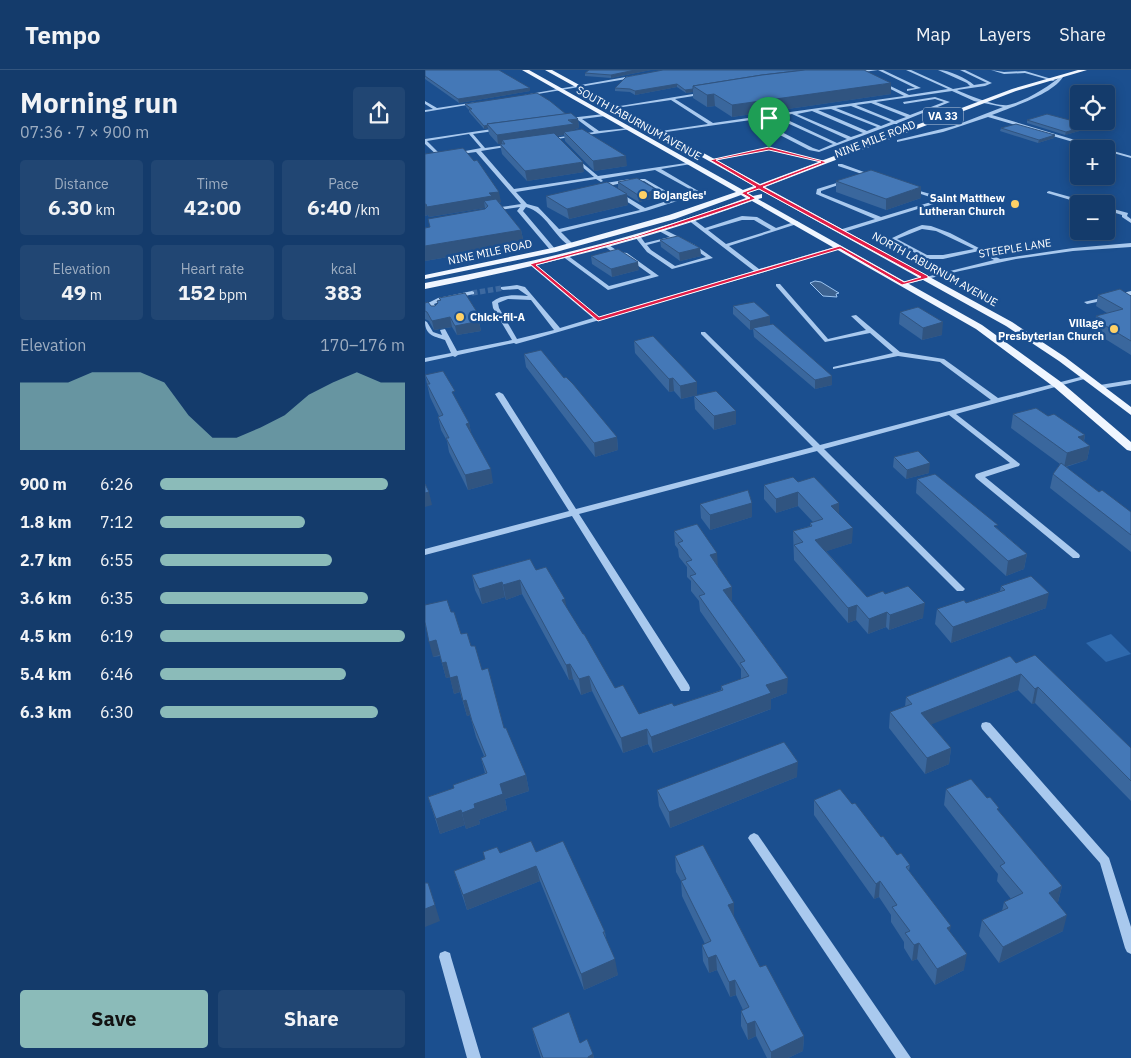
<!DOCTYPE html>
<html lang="en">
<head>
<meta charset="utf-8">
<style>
	:root { --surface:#143b6b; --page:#214673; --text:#f1f3f6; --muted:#9dadc1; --line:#33557e; --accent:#8bbbb9 }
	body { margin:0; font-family:"IBM Plex Sans",sans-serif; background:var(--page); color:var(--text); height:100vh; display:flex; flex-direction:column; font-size:19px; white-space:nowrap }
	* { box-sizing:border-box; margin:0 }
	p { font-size:16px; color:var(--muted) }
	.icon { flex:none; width:28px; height:28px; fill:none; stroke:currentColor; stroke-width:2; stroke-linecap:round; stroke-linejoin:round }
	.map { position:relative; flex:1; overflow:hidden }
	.details { display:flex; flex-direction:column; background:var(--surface); width:425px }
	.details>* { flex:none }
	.fabs { position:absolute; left:645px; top:15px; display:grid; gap:10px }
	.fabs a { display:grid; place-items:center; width:45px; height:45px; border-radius:5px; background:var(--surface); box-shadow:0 2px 12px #0003,0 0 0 1px var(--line); font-size:25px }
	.pin { position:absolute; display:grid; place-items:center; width:42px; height:42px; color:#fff; margin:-51px -21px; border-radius:50% 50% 50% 0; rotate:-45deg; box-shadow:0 0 5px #0007 }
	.pin .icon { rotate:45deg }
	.round { display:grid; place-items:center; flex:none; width:52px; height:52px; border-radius:5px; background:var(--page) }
	.summary { display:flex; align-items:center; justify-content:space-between; height:85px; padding:0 20px }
	h1 { font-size:28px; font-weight:800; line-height:38px }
	.metrics { display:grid; grid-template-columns:repeat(3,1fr); gap:8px; height:85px; padding:5px 20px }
	.metrics div { display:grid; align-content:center; border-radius:5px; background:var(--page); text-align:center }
	.metrics b { font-size:21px; font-weight:800 }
	.metrics small { font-size:14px; font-weight:400 }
	.metrics p { font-size:14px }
	.chart { height:140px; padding:10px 20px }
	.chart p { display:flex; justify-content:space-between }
	.chart svg { width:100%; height:90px; margin-top:5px; fill:var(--accent); opacity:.7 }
	.primary-button { display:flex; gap:10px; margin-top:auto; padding:10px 20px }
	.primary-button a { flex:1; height:58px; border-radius:5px; background:var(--accent); color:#111; font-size:20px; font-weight:800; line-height:58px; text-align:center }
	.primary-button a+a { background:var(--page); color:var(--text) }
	ul { padding:0 20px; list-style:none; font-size:16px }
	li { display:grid; grid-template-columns:80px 60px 1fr; align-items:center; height:38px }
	li i { height:12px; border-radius:6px; background:var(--accent) }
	header { display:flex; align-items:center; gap:30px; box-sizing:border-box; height:70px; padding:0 25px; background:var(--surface); border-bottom:1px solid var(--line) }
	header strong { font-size:24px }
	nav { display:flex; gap:28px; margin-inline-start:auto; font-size:18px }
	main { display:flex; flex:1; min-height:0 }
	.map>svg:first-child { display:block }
</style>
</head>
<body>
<header>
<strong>Tempo</strong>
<nav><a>Map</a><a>Layers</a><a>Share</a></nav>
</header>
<main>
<section class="details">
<div class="summary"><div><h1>Morning run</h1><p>07:36 · 7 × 900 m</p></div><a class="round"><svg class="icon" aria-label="share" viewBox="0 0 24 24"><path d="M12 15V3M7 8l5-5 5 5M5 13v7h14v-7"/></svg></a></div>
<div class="metrics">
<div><p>Distance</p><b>6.30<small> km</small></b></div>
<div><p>Time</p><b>42:00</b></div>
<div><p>Pace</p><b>6:40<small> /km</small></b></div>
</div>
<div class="metrics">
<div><p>Elevation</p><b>49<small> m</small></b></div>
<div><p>Heart rate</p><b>152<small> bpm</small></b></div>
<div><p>kcal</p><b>383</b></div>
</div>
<div class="chart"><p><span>Elevation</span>170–176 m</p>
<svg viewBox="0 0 160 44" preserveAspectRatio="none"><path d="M0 44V11L10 11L20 11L30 6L40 6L50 6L60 11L70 27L80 38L90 38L100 33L110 27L120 17L130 11L140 6L150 11L160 11V44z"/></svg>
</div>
<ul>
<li><b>900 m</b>6:26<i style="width:93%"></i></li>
<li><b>1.8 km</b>7:12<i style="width:59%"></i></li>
<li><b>2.7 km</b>6:55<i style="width:70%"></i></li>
<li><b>3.6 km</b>6:35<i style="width:85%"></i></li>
<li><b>4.5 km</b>6:19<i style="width:100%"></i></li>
<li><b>5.4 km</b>6:46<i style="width:76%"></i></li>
<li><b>6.3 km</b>6:30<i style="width:89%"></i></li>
</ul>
<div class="primary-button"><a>Save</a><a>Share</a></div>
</section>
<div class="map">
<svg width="706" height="988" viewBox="0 0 706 988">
	<rect width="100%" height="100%" fill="#1b4f8f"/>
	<!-- green -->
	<path fill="#2e69ad" d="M686,564L706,584L681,592L661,573Z"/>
	<!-- water -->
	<path fill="#3c6290" stroke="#9cc4f0" d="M390,211L396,212L414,223L411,224L412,227L398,226L385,213Z"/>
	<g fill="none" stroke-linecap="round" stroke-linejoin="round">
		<!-- minor-tunnel -->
		<path stroke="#3d69a0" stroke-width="5.5" stroke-dasharray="5.5 2.5" stroke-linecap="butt" d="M47,223L78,218"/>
		<!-- minor -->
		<g fill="#a9c9ee" fill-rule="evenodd">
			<path d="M440,0H453L431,3L429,2Z"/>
			<path d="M453,0H458L496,18L482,21V19L490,18Z"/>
			<path d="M481,0H486L528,19L545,16L542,13L513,0C524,0 541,8 549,15L562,13L535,0H540L567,13L560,16L532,20C542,25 572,37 583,35C599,32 625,16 637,5H639C630,24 586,37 567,45L680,79H672L563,47L518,62L472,72V70L529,56L578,37L549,31L527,21L451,32L485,45L519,32L510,29L479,34L478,32L510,27L525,32L473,53L472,54H469L394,82L384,80L326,50L234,63L236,61L283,54L246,30L191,38L189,37L280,22L281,24L250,29L288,53L479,26L456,14L457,12L484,25L523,19ZM446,33L481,47L470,51L431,35ZM426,36L466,52L456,56L411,38ZM406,39L452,57L442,61L393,40ZM387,41L438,63L426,67L372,44ZM367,44L422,69L412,73L354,46ZM349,47L408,74L394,80L388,78L331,49Z"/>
			<path d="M566,0L579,2L600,1L630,10L628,11L600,3L579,4Z"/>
			<path d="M212,5L213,7L101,26L99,25Z"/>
			<path d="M0,31L12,38L52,32L54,33L0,42V40L8,39L0,34Z"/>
			<path d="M179,44L180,46L157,49L174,61L204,58L206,59L124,70L122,69L169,62L153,50L142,51L140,50L153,47Z"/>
			<path d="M74,58L76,60L48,64L60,78L88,74L86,76L56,81L89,119L169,107L148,89V87H150L173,106L268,92V94H266L236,99L275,122L274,124L221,141L136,162L149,175L146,177C129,167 121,142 101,137L98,141L131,180L126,181L93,142L92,141L95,137L67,141V139L69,138L96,134L51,82L28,85L30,83L56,78L44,64L2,71L16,85V87H14L0,74V69ZM230,100L270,122L253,128L220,109H205L181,113L179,116V117L215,140L134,159L113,137L102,134L91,122L171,109L176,112L178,111L176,109ZM205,111H219L248,129L220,138L184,116Z"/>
			<path d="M344,78L402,92L400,93L344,80L287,91L285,90Z"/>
			<path d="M681,79L706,86V88L681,81Z"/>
			<path d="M413,94H417L450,106L446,107L413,96Z"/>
			<path d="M418,111L422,112L396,121V123L456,147L506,132L505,127L484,120V118L509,125L512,133L416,163L414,162V160L450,149L391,124L392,119Z"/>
			<path d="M624,121L667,133V134H659L622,123V122Z"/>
			<path d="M681,137L703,143L702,146L706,149V153L697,147V145L681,140Z"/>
			<path d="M317,146L332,147L351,158L372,151L375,153L304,176L334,199L413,176L418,177L336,203L116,267L91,274L89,273L33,285L30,287L28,286L0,292V288L26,283L20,270C8,266 0,265 0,251L2,252L8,262L17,265L15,260L20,259L32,281L87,270L68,238L67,232C77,224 90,225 103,226L93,219L78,220L76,219V217L92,215L100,217L135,258L168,248L105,195V193H109L174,247L329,201L263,150L268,149L280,158ZM317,150H329L346,160L301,174L283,160ZM83,229L106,230L129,260L92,269L74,238L73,233Z"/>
			<path d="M497,155L506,156L525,163L575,189L648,178L706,173V177L648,181L591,189L535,201L477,215V213L569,190L554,181L518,189H501L465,169L484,160ZM497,159L511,161L549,179L518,185H502L472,169Z"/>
			<path d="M234,159H238L270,175L288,188L247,199L222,182L210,167L215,166L220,173L245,167L234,161ZM248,168L266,177L281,187L250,196L226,180L222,175Z"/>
			<path d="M181,173L194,182L202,183L234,206L183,220L137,186L142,185L184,216L226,205L198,185L190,184L179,176L178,175Z"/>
			<path d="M351,214H355L403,269L441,260L426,246L431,245L475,282L519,289L573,328L659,306H663V308L531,344L595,394L594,396L560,407L654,484L655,486L654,488H648L551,408L550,406L551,404L585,393L524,345L399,379L538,517L540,519L538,521H532L392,381L154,444L264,615L265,618L264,621H256L147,446L0,485V479L144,441L70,324L74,322L78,324L151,439L388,377L276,264V262H280L395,375L566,330L515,292L473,286L408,299V297L468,283L445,263L400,272L351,216Z"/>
			<path d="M47,221L49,222V224L17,231L9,234L13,242L12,243H8L3,233L13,228Z"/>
			<path d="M706,221V225L662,234L659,232Z"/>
			<path d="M706,310V314L675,319L672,317L675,315Z"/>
			<path d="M561,652L565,653L684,788L706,857V884L702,882L700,878L675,793L557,659L556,656L557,653Z"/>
			<path d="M329,763L333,765L486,988H471L325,771L323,768L325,765Z"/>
			<path d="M20,881L25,883L26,887L56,988H42L14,887L15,883Z"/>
		</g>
		<!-- major -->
		<path fill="#f0f6ff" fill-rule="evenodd" d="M97,0H104L318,120L329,116L120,0H127L335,114L587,19L653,0H662L591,21L340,117L587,252L640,287L706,337V345L634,291L581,256L334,119L323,123L328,126L337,124V128L333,129L557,255L636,312L706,372V381L702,380L629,317L551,259L327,131C220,171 111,197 0,219V213C109,192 217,167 321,128L316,125L250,149L131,182L0,209V205L127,178L244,145L311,122Z"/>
	</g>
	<!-- wall -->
	<g fill="#3a679d">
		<path d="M0,0L105,21L34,33L0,9Z"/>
		<path d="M226,0L186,8L160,6V3Z"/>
		<path d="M238,0L466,24L307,47L290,36L282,37L268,28V22L261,23L252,17L210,25L205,22L190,21V18Z"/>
		<path d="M40,34L141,44L153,49L154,58L150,59V60L202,96L169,101L140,71L139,65L132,66L159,102L102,111L77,84L75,74H77H73L64,64L63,58L59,59L44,42V40L41,37Z"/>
		<path d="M602,50L652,55L658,57V60L640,65L602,53Z"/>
		<path d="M576,58L630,65L629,68L613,73L575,61Z"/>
		<path d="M0,84L76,132L74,133L96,160L99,174L0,191V158L5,157L60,139V138L4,147L3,145L0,146Z"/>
		<path d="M411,111L496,128L461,140L411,122Z"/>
		<path d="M193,112L233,127L214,132L202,125L203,135L144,149L122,137L121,126L193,118Z"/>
		<path d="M235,170L275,178L276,186L255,191L236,177Z"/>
		<path d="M166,186L214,200L187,207L167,194Z"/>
		<path d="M673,225L706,226V285L669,262L670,258L669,257L671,246L682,243L671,236Z"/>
		<path d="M14,228L52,242L56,261L32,265L27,257L9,260L4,251L0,249V233L6,236H10L15,230Z"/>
		<path d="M308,236L345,246V255L407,306V315L390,319L329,267L328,259L325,260L308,244Z"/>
		<path d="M475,242L517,265L497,270L474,254Z"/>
		<path d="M209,271L272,325L256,329L249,321L244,322L210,283Z"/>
		<path d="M99,284L139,308L192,367L193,380L170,387L101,297Z"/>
		<path d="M0,305L31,329L44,353L46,363L68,413L43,420L24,382L22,371L16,360L13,347L14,346L5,327Z"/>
		<path d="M269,326L311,354L289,360L270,339Z"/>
		<path d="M588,344L623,346L660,365L659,371L665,376L662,390L641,397L674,422L706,442V482L625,418L628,404L635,394L586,358Z"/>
		<path d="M469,387L504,403L481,409L468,397Z"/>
		<path d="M492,409L572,458L602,484L599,499L581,506L491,423Z"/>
		<path d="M373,412L414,433V444L427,473L401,481L442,527L460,524L498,548L464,560L461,557L443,564L431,550L423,553L369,490L368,461L385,456V453L388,452L373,436L351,443L339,429V415Z"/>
		<path d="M275,434L327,447L285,460L276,448Z"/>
		<path d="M249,461L293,497L307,517V532L362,623L346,629V639L261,671L228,683L223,674L198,683L167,621L156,625L148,609L144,610L97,524L81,530L80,527L57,534L50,520L47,505L111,500L142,539L190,618L214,644L249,636L296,620V616L316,609V599L275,541L274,531L266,521V511L262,507V497L254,487L253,479L250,475Z"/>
		<path d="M576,516L621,538L526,573L510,554L512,539L541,533L575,521Z"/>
		<path d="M26,542L36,564L46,576L57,600L79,658L101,705L104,721L80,729L82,740L54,750L55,754L41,759L40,755L15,764L3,727L29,718L60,703L56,688L59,686L51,667L45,645L42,646L35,622L29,624L25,607L21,608L15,586L8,587Z"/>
		<path d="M591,593L706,678V731L610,633L607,634L593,620L506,654L526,678L524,694L500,704L464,658L465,642L480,637L481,627Z"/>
		<path d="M372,707L245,758L234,736L232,720Z"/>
		<path d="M521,719L573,741L637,816L633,832H632L638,861L574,893L554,866L557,850L577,841L579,832L586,829L572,811L573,804L519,735Z"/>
		<path d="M389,730L427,734L472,785L485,795L484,801L525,862L539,900L510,915L492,889L487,891L479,878V872L466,852V845L454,827L449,829L389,745Z"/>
		<path d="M58,782L75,783L111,782L180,862L181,868L193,905L159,920L115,811L42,840L29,801L60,789Z"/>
		<path d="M250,786L309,847L335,897L379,966L378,981L363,988H342L331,966L323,970L316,956V941L318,940L311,925L305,927L292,900L284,903L278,891L277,875L280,874L257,826L256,811L251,802Z"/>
		<path d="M107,958L155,973L168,984L169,988H116L111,973Z"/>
	</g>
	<!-- shaded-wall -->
	<g fill="#305480">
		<path d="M210,0H226L186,8V5Z"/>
		<path d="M466,13V24L307,47V35Z"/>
		<path d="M252,14V17L210,25V21Z"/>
		<path d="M105,18V21L34,33L33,29Z"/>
		<path d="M268,19V22L261,23L260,20Z"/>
		<path d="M289,24L290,36L282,37V25Z"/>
		<path d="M153,49L154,58L150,59V64L139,62V65L80,73L77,70V74H73L72,65Z"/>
		<path d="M62,55L63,58L59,59V56Z"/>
		<path d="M658,57V60L640,65L641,62Z"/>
		<path d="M630,65L629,68L613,73L614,70Z"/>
		<path d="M201,86L202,96L169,101L168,91Z"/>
		<path d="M158,92L159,102L102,111L100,101Z"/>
		<path d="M496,117V128L461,140V129Z"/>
		<path d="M232,120L233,127L214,132L213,125Z"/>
		<path d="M74,122L76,132L68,134L63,136L59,131L60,138L4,147L3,145L0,146V134Z"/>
		<path d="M202,124L203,135L144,149L142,139Z"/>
		<path d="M96,160L99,174L0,191V176Z"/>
		<path d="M275,178L276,186L255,191L254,183Z"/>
		<path d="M213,192L214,200L187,207L186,199Z"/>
		<path d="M52,242L56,261L32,265L30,256L49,243Z"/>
		<path d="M345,246V255L325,260V251Z"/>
		<path d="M25,247L27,257L9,260L7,251Z"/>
		<path d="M518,252L517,265L497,270L498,258Z"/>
		<path d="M407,306V315L390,319V310Z"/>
		<path d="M248,308L249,321L244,322V309Z"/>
		<path d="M272,312V325L256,329L255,316Z"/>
		<path d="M311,341V354L289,360V346Z"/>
		<path d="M44,353L47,367L41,354Z"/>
		<path d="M660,365L657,378L665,376L662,390L639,397L642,383L653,367Z"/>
		<path d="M192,367L193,380L170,387L169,373Z"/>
		<path d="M505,393L504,403L481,409L482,400Z"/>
		<path d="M66,399L68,413L43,420L40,405Z"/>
		<path d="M4,422L7,435L0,437V423Z"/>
		<path d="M373,422V436L351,443V429Z"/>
		<path d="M327,433V447L285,460V445Z"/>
		<path d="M414,433V448L406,436Z"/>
		<path d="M428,458L427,473L390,485V470Z"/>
		<path d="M292,483L293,497L285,485Z"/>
		<path d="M602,484L599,499L581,506L583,491Z"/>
		<path d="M95,510L97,524L81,530L78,515Z"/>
		<path d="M77,512L80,527L57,534L54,519Z"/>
		<path d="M307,517V532L299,535L298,520Z"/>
		<path d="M624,523L621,538L526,573L528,557Z"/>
		<path d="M140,529L143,544L137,530Z"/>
		<path d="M500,533L498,548L464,560L465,545Z"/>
		<path d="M432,535L431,550L423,553V538Z"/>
		<path d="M462,542L461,557L443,564L444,549Z"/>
		<path d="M11,570L15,585L8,587L4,572Z"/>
		<path d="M21,592L25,607L21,608L17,593Z"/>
		<path d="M145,594L148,609L144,610L141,595Z"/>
		<path d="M596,604L593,620L495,659L496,643Z"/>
		<path d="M32,606L35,622L29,624L25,608Z"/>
		<path d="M164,606L167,621L156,625L154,609Z"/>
		<path d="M363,608L362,623L346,629V639L228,683L226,667L341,615Z"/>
		<path d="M613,617L610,633L607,634L610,619Z"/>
		<path d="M41,630L45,645L42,646L38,631Z"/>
		<path d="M222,659L223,674L198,683L196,668Z"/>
		<path d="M526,678L524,694L500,704L502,688Z"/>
		<path d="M373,692L372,707L245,758L244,742Z"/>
		<path d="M101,705L104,721L80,729L82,740L54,750L55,754L41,759L37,743L75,714Z"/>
		<path d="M36,740L40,755L15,764L11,749Z"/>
		<path d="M111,796L115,811L42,840L38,825Z"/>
		<path d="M455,811L454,827L449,829L451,814Z"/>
		<path d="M637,816L633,832L620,838L624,823Z"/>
		<path d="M8,828L15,851L0,857V839Z"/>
		<path d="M309,833V848L303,835Z"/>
		<path d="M642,845L638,861L574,893L578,877Z"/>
		<path d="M526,856L523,871L522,858Z"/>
		<path d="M494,873L492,889L487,891L489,875Z"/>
		<path d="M542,884L539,900L510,915L512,899Z"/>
		<path d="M291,885L292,900L284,903L283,888Z"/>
		<path d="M190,889L193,905L159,920L156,904Z"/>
		<path d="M310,910L311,925L305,927L304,912Z"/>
		<path d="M330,951L331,966L323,970L322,954Z"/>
		<path d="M379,966L378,981L363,988H346V982Z"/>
		<path d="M168,984L169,988H163V987Z"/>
	</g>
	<!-- building -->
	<g fill="#4478b7" stroke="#305480">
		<path d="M0,0H74L105,18L33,29L0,6Z"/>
		<path d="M164,0H210L186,5L160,3Z"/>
		<path d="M238,0H380L337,5L268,16V19L260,20L252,14L210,21L205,19L190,18L201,7Z"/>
		<path d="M380,0H439L466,13L307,35L289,24L282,25L268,16L337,5Z"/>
		<path d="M112,23L125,31L141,44L62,54L63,55L59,56L44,39H47L40,34Z"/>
		<path d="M146,43L153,49L143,50L149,54L72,65L62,54Z"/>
		<path d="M622,44L652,52L648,53L658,57L641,62L602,50Z"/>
		<path d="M591,54L630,65L614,70L576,58Z"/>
		<path d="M157,59L201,86L168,91L139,62Z"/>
		<path d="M129,63L158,92L100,101L75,74H80L77,70Z"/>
		<path d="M38,78L49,91L52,90L74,122L64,123L67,126L2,137L1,134H0V84Z"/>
		<path d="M446,100L496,117L461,129L411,111Z"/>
		<path d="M212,108L232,120L213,125L193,112Z"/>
		<path d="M182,112L202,124L142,139L121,126Z"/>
		<path d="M71,129L96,160L0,176V158L5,157L3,149L60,139L63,136L59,131Z"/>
		<path d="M253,166L275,178L254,183L235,170Z"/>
		<path d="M193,179L213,192L186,199L166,186Z"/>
		<path d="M695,219L706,226V271L671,250L677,249L671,246L698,239L673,225Z"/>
		<path d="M40,223L52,242L49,243L55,251L30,256L25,247L7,251L2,242L0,241V233L3,232L6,236H10L13,233L12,231L16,230L14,228Z"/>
		<path d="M329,232L345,246L325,251L308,236Z"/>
		<path d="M493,237L518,252L498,258L475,242Z"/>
		<path d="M348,254L407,306L390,310L328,258Z"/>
		<path d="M228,266L272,312L255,316L248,308L244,309L209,271Z"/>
		<path d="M116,280L139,308L141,307L148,314L192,367L169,373L99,284Z"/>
		<path d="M18,301L30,321L27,322L44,353L41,354L66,399L40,405L21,368H24L13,347L18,345L2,314H5L0,305Z"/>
		<path d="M291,321L311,341L289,346L269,326Z"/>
		<path d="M611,338L623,346L629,344L660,365L653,367L665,376L642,383L588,344Z"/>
		<path d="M493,381L505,393L482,400L469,387Z"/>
		<path d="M636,393L674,422L677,420L706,442V465L628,404Z"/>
		<path d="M510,404L573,455L569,456L602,484L583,491L492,409Z"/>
		<path d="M368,407L373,412L389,407L414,433L406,436L428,458L390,470L442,527L458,521L460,524L483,516L500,533L465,545L462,542L444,549L432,535L423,538L369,475L378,472L368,461L387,456L385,453L398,449L373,422L351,429L339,415Z"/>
		<path d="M0,414L4,422L0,423Z"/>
		<path d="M323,420L327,433L285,445L275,434Z"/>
		<path d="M272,454L292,483L285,485L307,517L298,520L363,608L341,615L346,623L226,667L222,659L196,668L164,606L154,609L145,594L141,595L95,510L78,515L77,512L54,519L47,505L105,489L111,500L121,497L140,529L137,530L158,564H159L190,618L198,615L214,644L247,633L249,636L298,620L296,616L324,606L315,593L320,591L274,526L280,524L265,506L271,504L261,492L267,490L253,473L258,471L249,461Z"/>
		<path d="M606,506L624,523L528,557L512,539L539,530L541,533L580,520L576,516Z"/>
		<path d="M22,530L26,542H29L36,564L42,563L46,576H50L57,600L63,598L79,658H81L101,705L75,714L78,724L49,734L50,738L37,743L36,740L11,749L3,727L29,718L28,715L62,703L56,688L61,686L47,651L41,630L38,631L32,606L25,608L21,592L17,593L11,570L4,572L0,552V535Z"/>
		<path d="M610,585L706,678V711L613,617L610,619L596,604L496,643L526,678L502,688L465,642L487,634L481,627L585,586L591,593Z"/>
		<path d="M359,672L373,692L244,742L232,720Z"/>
		<path d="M546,709L562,728L565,727L574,738L572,739L637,816L624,823L642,845L578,877L557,850L583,838L579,832L598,823L575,796L580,793L521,719Z"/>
		<path d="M415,719L427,734L430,733L456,767L458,766L472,785L476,783L485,795L481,797L526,856L522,858L542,884L512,899L494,873L489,875L480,863L485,861L467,837L472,835L455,811L451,814L389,730Z"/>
		<path d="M106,771L111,782L138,771L180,862H178L190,889L156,904L111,796L38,825L29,801L60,789L58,782L72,777L75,783Z"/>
		<path d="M278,775L309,833L303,835L335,897L341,895L379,966L346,982L330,951L322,954L316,941L324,937L310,910L304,912L291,885L283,888L277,875L286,871L256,811L261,809L250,786Z"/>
		<path d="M0,813H3L10,835L0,839Z"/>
		<path d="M144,942L155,973L162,969L168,984L163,987V988H118L107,958Z"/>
	</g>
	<!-- route -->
	<path fill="#e11d48" stroke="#fff" fill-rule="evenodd" d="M344,77L402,92L338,117L503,206V208L477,215L415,179L173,251L105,194L211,166L325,128L316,123L331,117L285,90ZM344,80L396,92L335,115L291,90ZM334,119L496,207L479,212L415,176L174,247L111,195C185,175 258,156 330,129V128L322,123Z"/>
	<!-- markers -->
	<g fill="#ffd166" stroke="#1b4f8f" stroke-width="2">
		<circle cx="218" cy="125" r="5"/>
		<circle cx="590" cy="134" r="5"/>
		<circle cx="35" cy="247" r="5"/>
		<circle cx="689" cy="259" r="5"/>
	</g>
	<g text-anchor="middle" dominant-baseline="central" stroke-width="5" stroke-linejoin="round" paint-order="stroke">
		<!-- shield labels -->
		<rect fill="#1b4f8f" stroke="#bbcadd" stroke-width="1" x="498" y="37.5" width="40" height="17" rx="4"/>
		<g font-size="11" font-weight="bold" fill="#fff">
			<text x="518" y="46">VA 33</text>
		</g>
		<!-- far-street labels -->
		<g font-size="11" fill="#fff" stroke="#1b4f8f">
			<text transform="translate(214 53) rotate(29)">SOUTH LABURNUM AVENUE</text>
			<text transform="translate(450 69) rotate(-21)">NINE MILE ROAD</text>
			<text transform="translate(590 178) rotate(-9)">STEEPLE LANE</text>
			<text transform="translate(65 182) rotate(-12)">NINE MILE ROAD</text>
			<text transform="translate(510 199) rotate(29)">NORTH LABURNUM AVENUE</text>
		</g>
		<!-- far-poi labels -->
		<g font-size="11" font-weight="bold" fill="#fff" stroke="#1b4f8f" text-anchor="start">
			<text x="228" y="125">Bojangles'</text>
			<text x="580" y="128" text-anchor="end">Saint Matthew<tspan x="580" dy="13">Lutheran Church</tspan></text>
			<text x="45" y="247">Chick-fil-A</text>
			<text x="679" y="253" text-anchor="end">Village<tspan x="679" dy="13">Presbyterian Church</tspan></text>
		</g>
	</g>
</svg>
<div class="fabs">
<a><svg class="icon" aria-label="locate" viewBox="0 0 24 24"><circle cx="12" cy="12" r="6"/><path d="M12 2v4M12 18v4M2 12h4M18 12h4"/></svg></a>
<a>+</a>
<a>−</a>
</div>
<div class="pin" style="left:344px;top:78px;background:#1e9e55"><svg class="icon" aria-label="arrive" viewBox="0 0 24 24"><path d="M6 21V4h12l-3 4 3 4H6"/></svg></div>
</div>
</main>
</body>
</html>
